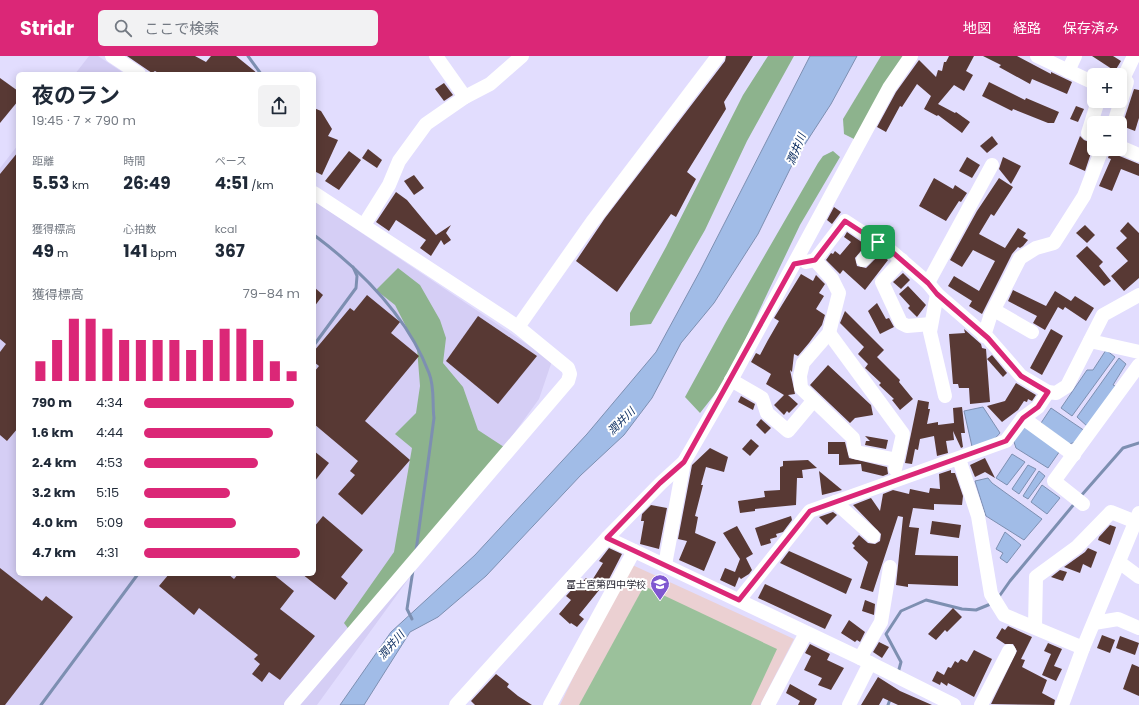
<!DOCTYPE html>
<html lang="ja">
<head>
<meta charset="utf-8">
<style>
	:root { --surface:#fff; --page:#f2f2f3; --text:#1f2937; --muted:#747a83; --accent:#db2777 }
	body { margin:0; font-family:Poppins,"Noto Sans JP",sans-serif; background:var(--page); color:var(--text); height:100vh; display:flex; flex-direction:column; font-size:15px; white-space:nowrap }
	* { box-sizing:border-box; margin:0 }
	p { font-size:13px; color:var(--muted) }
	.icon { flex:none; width:22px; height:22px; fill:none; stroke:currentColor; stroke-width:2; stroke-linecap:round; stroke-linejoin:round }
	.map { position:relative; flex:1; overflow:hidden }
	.details { position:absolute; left:16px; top:16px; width:300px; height:504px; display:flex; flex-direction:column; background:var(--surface); border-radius:6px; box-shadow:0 2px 10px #0003 }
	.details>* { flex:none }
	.tools { position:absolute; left:1087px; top:12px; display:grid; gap:8px }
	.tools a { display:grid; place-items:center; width:40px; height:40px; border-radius:6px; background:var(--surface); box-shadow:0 2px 10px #0003; font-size:20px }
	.pin { position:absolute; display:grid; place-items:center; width:34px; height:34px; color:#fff; margin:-17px; border-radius:8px; box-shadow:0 2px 6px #0006 }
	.round { display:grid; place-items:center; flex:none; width:42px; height:42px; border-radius:6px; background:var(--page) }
	.summary { display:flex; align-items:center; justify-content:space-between; height:68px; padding:0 16px }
	h1 { font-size:22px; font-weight:700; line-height:30px }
	.figures { display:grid; grid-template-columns:repeat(3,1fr); gap:6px; height:68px; padding:4px 16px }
	.figures div { display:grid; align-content:center }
	.figures b { font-size:17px; font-weight:700 }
	.figures small { font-size:11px; font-weight:400 }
	.figures p { font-size:11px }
	.chart { height:112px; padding:8px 16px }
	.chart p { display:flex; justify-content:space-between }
	.chart svg { width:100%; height:72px; margin-top:4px; stroke:var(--accent); stroke-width:6 }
	ul { padding:0 16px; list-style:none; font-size:13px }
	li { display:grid; grid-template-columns:64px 48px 1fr; align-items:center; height:30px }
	li i { height:10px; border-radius:5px; background:var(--accent) }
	header { display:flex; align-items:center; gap:24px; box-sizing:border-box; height:56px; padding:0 20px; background:var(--accent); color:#fff }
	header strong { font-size:19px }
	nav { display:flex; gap:22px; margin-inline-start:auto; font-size:14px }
	.search { width:280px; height:36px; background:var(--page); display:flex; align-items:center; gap:10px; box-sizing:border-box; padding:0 14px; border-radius:6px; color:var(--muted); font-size:15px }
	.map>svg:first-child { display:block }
</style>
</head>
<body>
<header>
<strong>Stridr</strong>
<div class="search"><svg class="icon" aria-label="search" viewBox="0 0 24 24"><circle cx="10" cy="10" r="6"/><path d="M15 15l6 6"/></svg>ここで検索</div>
<nav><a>地図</a><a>経路</a><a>保存済み</a></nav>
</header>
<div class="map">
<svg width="1139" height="649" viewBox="0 0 1139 649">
	<rect width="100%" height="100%" fill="#e2ddfe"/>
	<!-- built -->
	<g fill="#d5cef5">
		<path d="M89,0H98L125,18H75Z"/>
		<path d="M18,89V518H314V145L552,305L539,343L317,649H0V112Z"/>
	</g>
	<!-- education -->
	<path fill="#ebd0d2" d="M628,507L794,583L760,649H560Z"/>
	<!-- green -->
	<path fill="#9bc19b" d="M644,530L777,593L751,649H579Z"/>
	<!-- forest -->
	<g fill="#8db38d">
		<path d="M768,0H794L747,85L705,174L651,268L630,270V257L666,191L743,39Z"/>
		<path d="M881,0H906L854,83L844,78L843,63Z"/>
		<path d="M833,95L840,101L800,169L726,324L700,357L685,341L725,268L818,107L823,100Z"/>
		<path d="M398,212L420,229L440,264L446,282L443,307L463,331L478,374L504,391L350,575L344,567L394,496L412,392L395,378L416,357L420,330L417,292L395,249L376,234Z"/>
	</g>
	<!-- water -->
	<g fill="#a1bce7" stroke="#7d8fb1">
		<path d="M810,0H857L831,48L794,105L758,178L714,247L681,287L652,342L624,379L581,419L486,520L438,561L410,576L364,649H340L391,576L475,499L587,378L656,296L700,215Z"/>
		<path d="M1106,294L1115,301L1072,360L1061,352L1087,314H1093Z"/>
		<path d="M1119,302L1126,308L1113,329L1117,331L1088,371L1077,361Z"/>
		<path d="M983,351L1000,377L989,389L973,395L964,355Z"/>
		<path d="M1051,352L1085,375L1076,386L1069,388L1041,367Z"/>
		<path d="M1025,366L1062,392L1048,412L1016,392L1013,383Z"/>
		<path d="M1012,398L1025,406L1007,429L996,422Z"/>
		<path d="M1028,409L1036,413L1019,438L1012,433Z"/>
		<path d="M1039,415L1045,420L1028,443L1023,440Z"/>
		<path d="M988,422L992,427L1042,463L1024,484L986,460L975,425Z"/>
		<path d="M1042,429L1060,442L1047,458L1031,446Z"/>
		<path d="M1005,476L1021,489L1007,507L1000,502L1003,497L996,493Z"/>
	</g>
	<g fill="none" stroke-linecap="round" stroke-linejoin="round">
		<!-- stream -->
		<g stroke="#7d8fb1" stroke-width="3">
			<path d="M248,0L261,18"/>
			<path d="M314,179C362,215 408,262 429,317C435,332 432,347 434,362L416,495"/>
			<path d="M314,289L356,232L357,220L353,211"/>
			<path d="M1080,441L1123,392L1139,387"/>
			<path d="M998,542L1010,525L1075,447"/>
			<path d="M412,563L407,553L413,514"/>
			<path d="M898,617L901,606L886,578L901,555L926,544L962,553L976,554L993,547"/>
			<path d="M41,649L138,518"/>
			<path d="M888,649L891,641"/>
		</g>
	</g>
	<!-- building -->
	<g fill="#583934">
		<path d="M127,0H195L206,6L211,0H236L258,18H160L155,15L152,17Z"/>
		<path d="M726,0H753L724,46L726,53L687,116L696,123L676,161L671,158L617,236L576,205L605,162L725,5Z"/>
		<path d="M949,0H974L966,15L973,19L964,35L954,29L938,48L955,57L956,56L970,66L962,77L938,59L937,60L924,53L931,40L917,28L902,51L900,50L886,76L877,71L896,36L919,4L936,21L938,14L942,15L944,6H946Z"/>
		<path d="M983,0H1017L1051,18V16L1072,26L1067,38L1032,23L1030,28L999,11L1001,9Z"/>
		<path d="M1092,0H1113L1121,5L1115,15Z"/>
		<path d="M0,22L18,35V45L0,67Z"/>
		<path d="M989,26L1025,44L1026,42L1059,56L1054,67H1048L1013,53L1012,55L982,40Z"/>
		<path d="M444,27L453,39L444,45L435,33Z"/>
		<path d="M1134,33L1139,34V62L1135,75L1122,70Z"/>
		<path d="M1076,50L1084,53L1078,66L1070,63Z"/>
		<path d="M314,52L321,55L332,73L328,80L338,84L322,119L314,115Z"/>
		<path d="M992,80L998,88L987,97L980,90Z"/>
		<path d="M1080,80L1084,84L1094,88L1085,115L1069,108Z"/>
		<path d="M368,93L382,104L377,112L362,102Z"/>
		<path d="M1111,93L1117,99L1139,108V120L1121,113L1112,135L1099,130L1111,103L1108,102Z"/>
		<path d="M349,95L361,104L339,134L325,125Z"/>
		<path d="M18,96V372L7,385L0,379V296L6,288L0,283V118Z"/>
		<path d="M967,101L980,109L972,122L959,115Z"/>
		<path d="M1003,101L1021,110L1011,128L999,113Z"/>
		<path d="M414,119L424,132L414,139L404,125Z"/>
		<path d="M934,122L953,133L955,129L967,137L961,146L959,145L946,165L919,150Z"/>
		<path d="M999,122L1013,131L994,160L991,158L979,178L1005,192L1018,172L1026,177L1023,181L1028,184L1023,190L1020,192L1018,191L1012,198L982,258L969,250L972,245L948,230L954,220L979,235L995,205L973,194L962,211L950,204L977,155Z"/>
		<path d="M396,136L407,144L436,179L451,169L446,177L451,184L444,189L441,184L431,200L420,192L426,184L396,164L389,175L376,166Z"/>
		<path d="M834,151L841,156L832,168L827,164Z"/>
		<path d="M1128,166L1139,177V222L1124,235L1111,220L1128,205L1116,192L1127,182L1120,175Z"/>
		<path d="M1085,169L1095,179L1087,187L1076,177Z"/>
		<path d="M847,176L866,189L855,202L857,210L866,212L880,198L888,204L865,234L843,214L840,218L826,204L831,197L833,198L835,195L840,199L851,186L844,181Z"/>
		<path d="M1087,190L1103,206L1099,210L1111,225L1104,230L1076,200Z"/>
		<path d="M903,217L910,224L901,233L893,226Z"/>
		<path d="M801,218L813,225L816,219L825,228L819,237L824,240L816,253L825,259L822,269L809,287L798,300L794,298L792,316L790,314L795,338L788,339L798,348L789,357L787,355L784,359L774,349L784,339L766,328L771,318L751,306L756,297L760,299L768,284L779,265L774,262Z"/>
		<path d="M908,230L926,249L917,261L908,252L910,250L899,238Z"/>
		<path d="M314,231L323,239L314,251Z"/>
		<path d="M1013,234L1046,250L1055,235L1071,245L1075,240L1094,252L1086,265L1065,251L1063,254L1058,251L1045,274L1033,267L1037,260L1008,245Z"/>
		<path d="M367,239L400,266L391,277L419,300L365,365L410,404L362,459L338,438L355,419L350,415L358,405L314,368V316L319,310L314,306V295L350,252L354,255Z"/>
		<path d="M877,247L886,263L889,262L894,271L880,278L868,255Z"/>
		<path d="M845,255L884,294L877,301L900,324L899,326L913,343L900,354L892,344L894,343L879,329L881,327L865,312L868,308L858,298L864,291L840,267Z"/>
		<path d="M478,260L537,300L498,348L446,305Z"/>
		<path d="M964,273L981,288L982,292L986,293L990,346L970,348L969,332H959L958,328H953L949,278L965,277Z"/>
		<path d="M1051,273L1063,280L1042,319L1030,312Z"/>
		<path d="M992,299L1007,317L1003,321L987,303Z"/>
		<path d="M828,309L871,349L873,359L855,362L850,367L810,329Z"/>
		<path d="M1016,327L1036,339L1032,345L1028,343L1027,346L1024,345L1018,354L1002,366L987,350L1005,345Z"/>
		<path d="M741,340L755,348L753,354L738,346Z"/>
		<path d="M918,344L929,346L928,353H930L927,368L938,366V369L954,367L953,352L962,351L965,377H961L963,391L961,392L953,375L954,384L946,385L948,397L937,400L934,380L920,383L918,394L915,393L912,408L905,407Z"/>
		<path d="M761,363L771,372L765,378L756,369Z"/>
		<path d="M865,380L888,384L886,393L865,389L866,385H870Z"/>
		<path d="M751,383L759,390L750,400L742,393Z"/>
		<path d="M828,386H845L849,402L887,411L888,418L883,420L862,415L861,408L839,409V398H828Z"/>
		<path d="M710,392L728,401L724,416L706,411L701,429H703L695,460L698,461L695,477L716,486L704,515L679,504L687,485L678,483L692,409Z"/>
		<path d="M314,395L329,407L314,426Z"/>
		<path d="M985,402L995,422L985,416L975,421L970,409Z"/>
		<path d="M808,404L817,412L802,414L803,422H797L796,449L755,453V455L740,457L738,445L765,441L764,435L780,434V411L783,410V405Z"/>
		<path d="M951,414V417H955L963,440L962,449L934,448V454L913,452L909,471L919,472L915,499L958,500V530L908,528V531L896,529L903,461L898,460L873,536L860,532L868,506L853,492L855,490L852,487L859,479L868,487L875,488L880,485L881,478L853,449L871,442L880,455L883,438L893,434L909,438L910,433L929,437L930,432L940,433L939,418Z"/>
		<path d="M819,415L842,434L822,439Z"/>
		<path d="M651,449L667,452L659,493L640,488L644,465H641L642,458Z"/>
		<path d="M833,456L837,459L827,469L819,461Z"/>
		<path d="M323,460L363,494L341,521L348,527L335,544L302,518H314V471Z"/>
		<path d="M791,460L792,464L783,476L776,478L777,481L770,483L771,487L761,490L755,472Z"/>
		<path d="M932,465L961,469L959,482L930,478Z"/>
		<path d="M1110,469L1116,471L1110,489L1098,484L1099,481Z"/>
		<path d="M737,470L753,498L746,502L752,514L749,518L741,523L739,521L735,531L720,524L725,512L735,516L740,503L723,477Z"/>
		<path d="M609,492L622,498L606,529L604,528L579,559L584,563L577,571L571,567L570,568L559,558L571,544L566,540L576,529L578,531L586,522L591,526L603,507L599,505Z"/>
		<path d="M1088,492L1097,496L1091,512L1083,508L1080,517L1064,511L1085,496Z"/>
		<path d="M789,495L852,523L846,538L780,507Z"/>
		<path d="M0,512L42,545L46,540L73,561L5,649H0Z"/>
		<path d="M1060,514L1067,516L1063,525L1051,521Z"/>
		<path d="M169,518H228L234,523L238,518H273L294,535L280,553L315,580L280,624L269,616L262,626L252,618L260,608L254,603L258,599L199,552L194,559L159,530Z"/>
		<path d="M765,528L832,559L825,573L758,542Z"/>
		<path d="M865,544L875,548L874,559L862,555Z"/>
		<path d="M953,552L962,561L947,576L945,574L936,584L928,578Z"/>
		<path d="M849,564L865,576L860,586L857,584L855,586L841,577Z"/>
		<path d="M1008,570L1032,581L1021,603L1025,604L1022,611L1047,624L1042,637L1055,644L1054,649L991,648L1017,595L1013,588H1005L996,582L1002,572L1005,574Z"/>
		<path d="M1102,579L1115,584L1110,597L1097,592Z"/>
		<path d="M1120,580L1139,587L1135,599L1116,592Z"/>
		<path d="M879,586L889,591L882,602L873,596Z"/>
		<path d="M1048,587L1062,593L1054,610L1062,613L1056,625L1042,619L1051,598L1044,595Z"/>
		<path d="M810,588L830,598L827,604L844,612L831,634L818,629L822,622L804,614L811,600L805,597Z"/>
		<path d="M974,594L992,603L974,641L948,627L947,630L941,626L940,629L932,625L937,615L944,619L948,611L951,612L955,605L958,607L961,603L967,606Z"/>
		<path d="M1132,608L1139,611V640L1123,633Z"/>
		<path d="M496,618L509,628L507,631L518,640L532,649H475L471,645Z"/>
		<path d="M878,621L900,635L932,649H898L883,642L879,649H861Z"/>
		<path d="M790,628L817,643L814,649H798L800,645L786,637Z"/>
	</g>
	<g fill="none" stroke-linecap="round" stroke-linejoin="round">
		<!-- minor -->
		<g stroke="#fff" stroke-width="14">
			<path d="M112,0L139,18"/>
			<path d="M436,0L465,41"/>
			<path d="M1037,0L1094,27"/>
			<path d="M1068,15L1075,0"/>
			<path d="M1122,25L1134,0"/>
			<path d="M1114,67L1127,26"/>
			<path d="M1094,80L1088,77L1098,45"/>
			<path d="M1120,91L1139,99"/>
			<path d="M364,169L389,129L399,105L426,68L465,41L490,28L522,0"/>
			<path d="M815,204L845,165L891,195L928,227L937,238L988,282L1021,320L1048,336L1056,337L1067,330L1103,259L1139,239"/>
			<path d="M863,204L879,187"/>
			<path d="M902,204L882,226L901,267L907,270L931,268"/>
			<path d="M806,206L815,204L832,223L839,237L829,277L803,307L800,320L801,332L853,382L855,396L897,404"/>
			<path d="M928,227L992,109"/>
			<path d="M937,238L930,276L945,340"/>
			<path d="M994,254L1032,276"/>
			<path d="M518,271L592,166L718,0"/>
			<path d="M829,277L903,378L895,413"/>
			<path d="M984,280L990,261L1020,202L1036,192L1054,187L1084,140L1102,93"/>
			<path d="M1090,285L1139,296"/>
			<path d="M731,324L762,342L767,357L788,375L813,345"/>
			<path d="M1048,336L1038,351L1023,362L1074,399"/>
			<path d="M959,403L978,460L991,538L1004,559L1083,592"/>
			<path d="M835,446L873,480"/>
			<path d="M1083,448L1054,425L1139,309"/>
			<path d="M607,482L860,602L954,649"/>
			<path d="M1119,506L1139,521"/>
			<path d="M665,509L684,406"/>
			<path d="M739,544L810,455L1006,385L1023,362"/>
			<path d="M1094,567L1118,563L1139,572"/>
			<path d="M1035,571L1036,521L1077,491L1111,456L1136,466"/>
			<path d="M860,602L881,566L890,511"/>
			<path d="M291,649L568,325L570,318L568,312L518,271L314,137"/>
			<path d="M456,649L607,482L661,427L684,406L729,328L889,32L911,0"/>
			<path d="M550,649L634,495"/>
			<path d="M768,649L806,577"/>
			<path d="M849,649L870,607"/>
			<path d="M981,649L1009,595"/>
			<path d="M1062,649L1083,592L1139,457"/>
		</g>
	</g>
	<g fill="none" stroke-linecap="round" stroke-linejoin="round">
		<defs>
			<path id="route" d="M845,165L891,195L928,227L937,238L988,282L1021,320L1048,336L1038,351L1023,362L1006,385L810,455L739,544L607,482L660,427L684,406L794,208L815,204Z"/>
		</defs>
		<!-- route casing -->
		<use href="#route" stroke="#fff" stroke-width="8"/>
		<!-- route -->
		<use href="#route" stroke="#db2777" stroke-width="5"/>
	</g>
	<!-- icons -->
	<defs>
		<symbol id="school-pin" viewBox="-11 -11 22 30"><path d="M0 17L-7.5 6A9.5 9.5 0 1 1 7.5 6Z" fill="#7f57d0" stroke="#fff"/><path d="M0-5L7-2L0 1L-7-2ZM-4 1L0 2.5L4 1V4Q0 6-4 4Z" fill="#fff"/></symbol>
	</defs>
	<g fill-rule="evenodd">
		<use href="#school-pin" x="649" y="517" width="22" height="30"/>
	</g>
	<g text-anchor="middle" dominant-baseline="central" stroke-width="4" stroke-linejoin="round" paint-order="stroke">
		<!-- poi labels -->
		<g font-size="10" fill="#292733" stroke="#fff" text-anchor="end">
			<text x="646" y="528">富士宮第四中学校</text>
		</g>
		<!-- water labels -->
		<g font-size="11" font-style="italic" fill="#0f3063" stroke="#fff">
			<text transform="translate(796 93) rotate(-68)">潤井川</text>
			<text transform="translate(621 365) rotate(-45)">潤井川</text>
			<text transform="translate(391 589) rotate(-49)">潤井川</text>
		</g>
	</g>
</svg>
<div class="tools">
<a>+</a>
<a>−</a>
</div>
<div class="pin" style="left:878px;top:186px;background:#1e9e55"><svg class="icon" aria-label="arrive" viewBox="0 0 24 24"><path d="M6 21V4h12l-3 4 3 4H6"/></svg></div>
<section class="details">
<div class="summary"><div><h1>夜のラン</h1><p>19:45 · 7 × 790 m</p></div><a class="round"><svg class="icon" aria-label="share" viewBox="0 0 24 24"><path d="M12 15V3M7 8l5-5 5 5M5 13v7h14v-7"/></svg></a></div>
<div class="figures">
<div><p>距離</p><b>5.53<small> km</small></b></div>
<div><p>時間</p><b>26:49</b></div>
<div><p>ペース</p><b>4:51<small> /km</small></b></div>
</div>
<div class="figures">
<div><p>獲得標高</p><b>49<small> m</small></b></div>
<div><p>心拍数</p><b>141<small> bpm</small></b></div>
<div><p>kcal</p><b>367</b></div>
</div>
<div class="chart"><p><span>獲得標高</span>79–84 m</p>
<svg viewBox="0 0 160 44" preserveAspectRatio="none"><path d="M5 44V32M15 44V19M25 44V6M35 44V6M45 44V12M55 44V19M65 44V19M75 44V19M85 44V19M95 44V25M105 44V19M115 44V12M125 44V12M135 44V19M145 44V32M155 44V38"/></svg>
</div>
<ul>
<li><b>790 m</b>4:34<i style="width:96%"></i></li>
<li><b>1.6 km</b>4:44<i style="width:83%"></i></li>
<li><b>2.4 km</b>4:53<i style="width:73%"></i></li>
<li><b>3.2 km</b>5:15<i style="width:55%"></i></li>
<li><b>4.0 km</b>5:09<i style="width:59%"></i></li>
<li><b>4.7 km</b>4:31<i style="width:100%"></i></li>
</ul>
</section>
</div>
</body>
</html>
